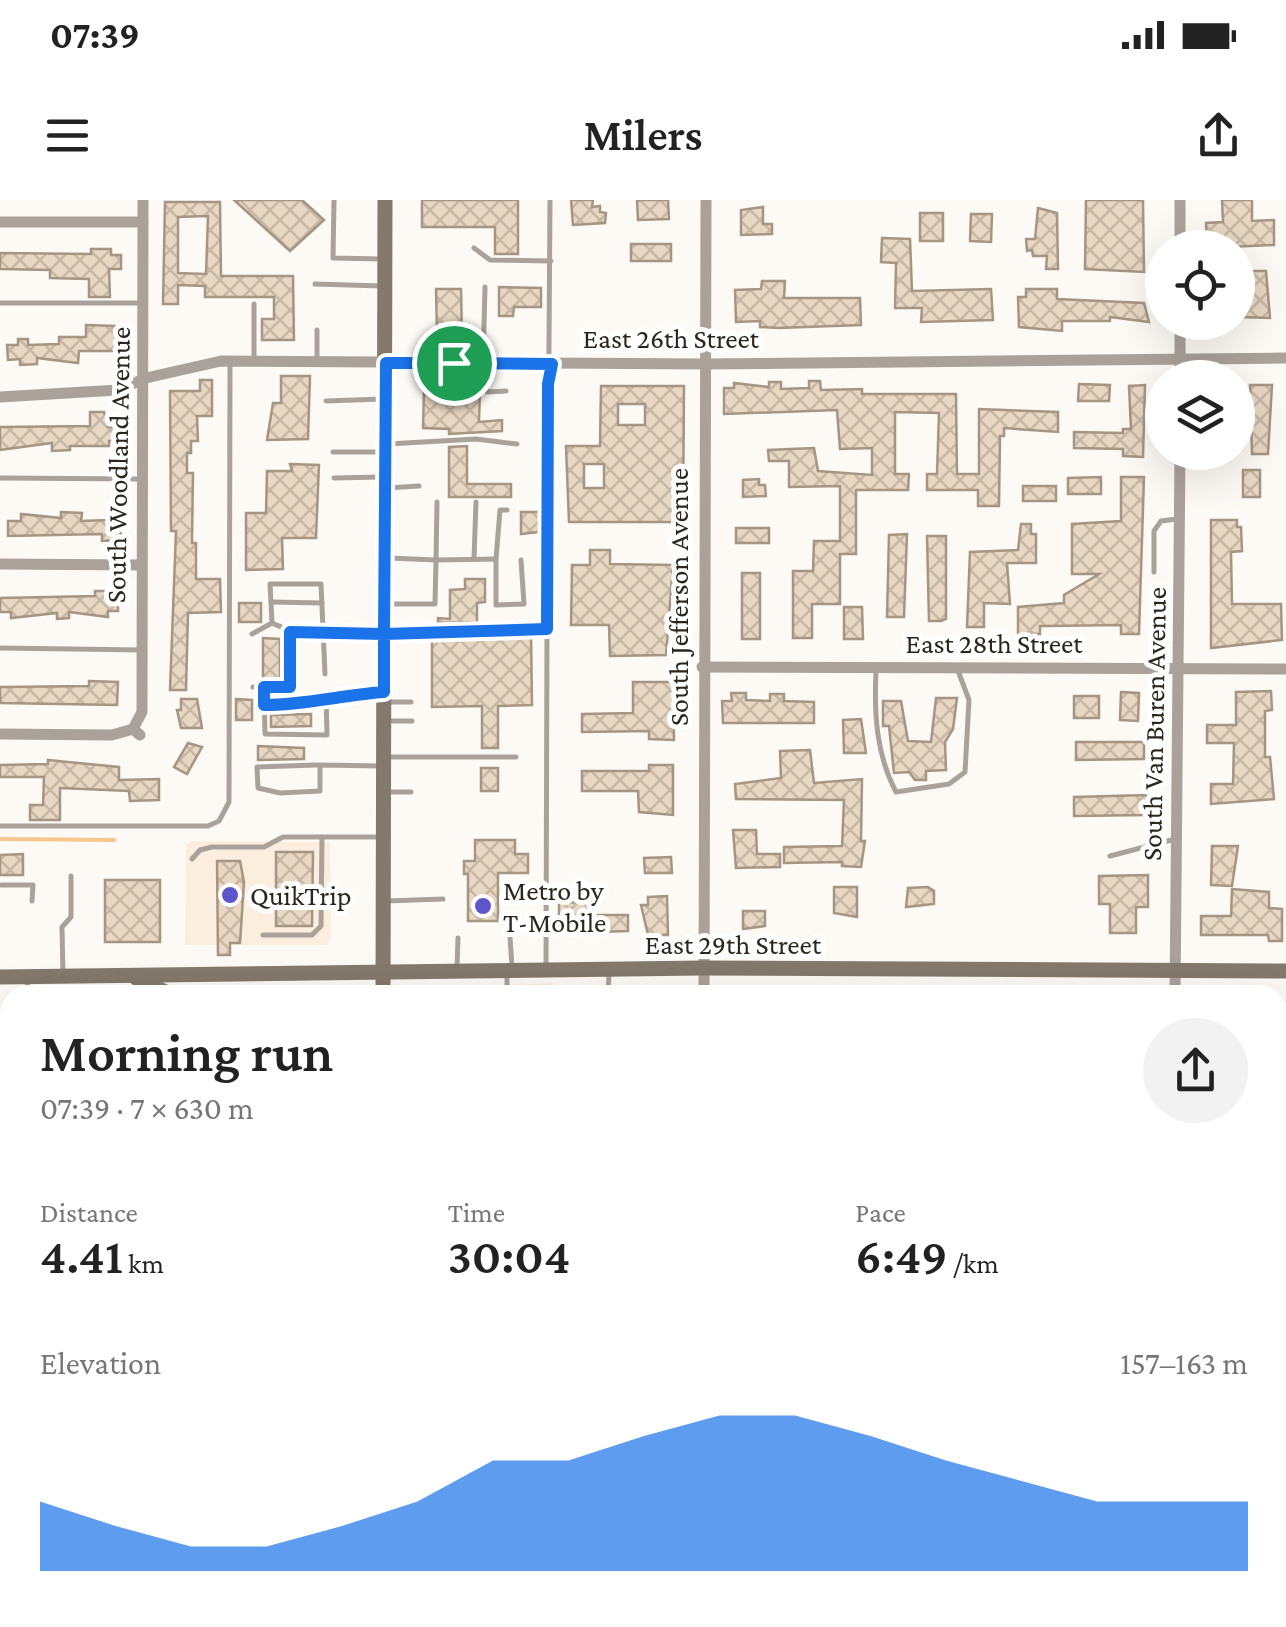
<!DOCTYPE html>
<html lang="en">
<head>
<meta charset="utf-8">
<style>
	:root { --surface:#fff; --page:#f2f2f2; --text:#222; --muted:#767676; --accent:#1a73e8 }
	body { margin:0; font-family:"Crimson Pro",serif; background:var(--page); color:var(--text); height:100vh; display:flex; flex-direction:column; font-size:38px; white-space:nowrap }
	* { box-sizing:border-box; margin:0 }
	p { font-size:32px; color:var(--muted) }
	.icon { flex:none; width:55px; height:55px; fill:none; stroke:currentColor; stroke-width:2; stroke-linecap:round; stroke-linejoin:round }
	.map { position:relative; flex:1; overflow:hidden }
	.side { position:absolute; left:0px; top:785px; width:1288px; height:642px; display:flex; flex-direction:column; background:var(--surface); border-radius:30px 30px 0 0; box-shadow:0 10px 40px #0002 }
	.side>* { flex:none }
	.buttons { position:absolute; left:1145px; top:30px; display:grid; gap:20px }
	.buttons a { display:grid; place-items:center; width:110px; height:110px; border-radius:50%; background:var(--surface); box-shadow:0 10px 40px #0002; font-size:50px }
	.pin { position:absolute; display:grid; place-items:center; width:85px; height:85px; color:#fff; margin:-42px; border:5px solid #fff; border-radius:50%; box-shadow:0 2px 10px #0007 }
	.round { display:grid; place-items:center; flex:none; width:105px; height:105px; border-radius:52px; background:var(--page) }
	.summary { display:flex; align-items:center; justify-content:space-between; height:170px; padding:0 40px }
	h1 { font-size:55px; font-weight:600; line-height:75px }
	.metrics { display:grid; grid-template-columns:repeat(3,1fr); gap:15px; height:170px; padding:10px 40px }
	.metrics div { display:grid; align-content:center }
	.metrics b { font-size:50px; font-weight:600 }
	.metrics small { font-size:28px; font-weight:400 }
	.metrics p { font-size:28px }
	.chart { height:280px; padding:20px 40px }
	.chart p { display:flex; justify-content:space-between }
	.chart svg { width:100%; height:180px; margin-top:10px; fill:var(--accent); opacity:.7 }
	.status { display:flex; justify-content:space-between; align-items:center; height:70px; padding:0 50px; background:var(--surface); direction:ltr }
	.status svg { height:28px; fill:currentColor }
	header { display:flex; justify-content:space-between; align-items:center; height:130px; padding:0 40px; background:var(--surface); font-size:45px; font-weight:600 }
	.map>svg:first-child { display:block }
</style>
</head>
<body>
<div class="status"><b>07:39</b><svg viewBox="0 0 49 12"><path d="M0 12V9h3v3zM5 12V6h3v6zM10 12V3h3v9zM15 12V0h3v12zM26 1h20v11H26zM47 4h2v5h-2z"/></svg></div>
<header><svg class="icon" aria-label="menu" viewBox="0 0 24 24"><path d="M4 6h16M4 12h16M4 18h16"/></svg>Milers<svg class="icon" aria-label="share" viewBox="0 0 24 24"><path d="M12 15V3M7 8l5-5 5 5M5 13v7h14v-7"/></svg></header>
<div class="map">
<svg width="1286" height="1427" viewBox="0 0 1286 1427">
	<defs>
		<pattern id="building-cross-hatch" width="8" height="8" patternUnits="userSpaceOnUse" patternTransform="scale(2.5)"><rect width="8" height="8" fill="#e8d7c2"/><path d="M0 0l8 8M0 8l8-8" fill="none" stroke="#c7b8a6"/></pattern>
	</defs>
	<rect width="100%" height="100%" fill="#fdfaf5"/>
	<!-- built -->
	<g fill="#fceede">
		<path d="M192,641L330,642L331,738L327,745H185L186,645Z"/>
		<path d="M554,783V795H421L423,789Z"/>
	</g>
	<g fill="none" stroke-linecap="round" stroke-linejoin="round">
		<!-- stream -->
		<g stroke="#f6c68c" stroke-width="4">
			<path d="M0,639L114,640"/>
			<path d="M1278,1344H1286"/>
		</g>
	</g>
	<!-- building -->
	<g fill="url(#building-cross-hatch)" stroke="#a69582" stroke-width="2.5" fill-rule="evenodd">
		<path d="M234,0H302L324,20L290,51Z"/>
		<path d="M422,0H518V54H495V27H422Z"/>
		<path d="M571,0H593L592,7L600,6V12L606,13L605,23L573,25Z"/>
		<path d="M637,0H668L669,19L638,20Z"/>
		<path d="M1086,0H1143L1144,72L1085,69Z"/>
		<path d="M1222,0H1252V21L1274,20V45L1207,48L1206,23L1223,22Z"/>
		<path d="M165,2H220L221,76H293L294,140H262V119H274V97H205V86L178,85V104H163ZM208,16L206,74L178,73V17Z"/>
		<path d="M763,7V24H772V34L741,35V10Z"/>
		<path d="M1038,8L1057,13L1058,69H1046L1047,56H1033L1032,50L1027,51L1026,39H1035Z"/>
		<rect x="920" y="13" width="23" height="28"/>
		<path d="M971,14H992L991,42L970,41Z"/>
		<path d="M882,38L910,39L912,91L991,89L993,120L921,122L922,108H895L896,63L881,62Z"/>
		<rect x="631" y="44" width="40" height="17"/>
		<path d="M91,49H111V55H121V69H109L110,97H89V79L50,78V70L0,69V53L91,54Z"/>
		<path d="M1244,71H1266L1270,118L1238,117Z"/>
		<path d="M762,81H785L784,98H860L861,125L778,128L760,127V121L736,122L735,90L761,89Z"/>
		<path d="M499,87L541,88V107H514L513,116H499Z"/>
		<path d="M436,89H461L462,137H437Z"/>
		<path d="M1026,89H1057V99L1144,103L1149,122L1110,117V121H1062V131L1019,127L1018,97H1026Z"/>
		<path d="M86,125L115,126V151H79L78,163L37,158V164L20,165V159L8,160L7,145H18V139H28V145L59,144V137H86Z"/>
		<path d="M281,176H310L308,239L267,240L273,203H281Z"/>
		<path d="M200,180H212V216H197L198,241H191V253H187V273H193L192,343H196V379H220L221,412L188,413L186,490H170L176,331H171L170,191H200Z"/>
		<path d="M809,181H820L821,190L862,189V194H956L957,274H979V209L1058,212V232L1004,228V236H1000L999,306H978V290H927V274H937L939,213L895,212V274H909L908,290H856V354H840V404H812V438H793V371H813L814,341H840V286L789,287V261H769L768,250L814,248L818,271L872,275V248L840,249L837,210L724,214V188H734V183L769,187V182H781V189L809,188Z"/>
		<path d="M1079,184L1110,185L1109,201H1078Z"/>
		<path d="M1145,185L1143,257L1123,256V249L1074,248V232L1123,233V229H1131L1129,186Z"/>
		<path d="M1250,185H1272L1268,254H1252Z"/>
		<path d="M601,186H684L683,322H569L566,246H600ZM618,204H645V225H618ZM584,264H604V288H584Z"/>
		<path d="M424,188L480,189L479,222L502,220V231L449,234V229L423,228Z"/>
		<path d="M90,212H104L108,227H120V241H109V246H70V250L52,251V243L0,250V227L90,226Z"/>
		<path d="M467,246V284H511V297H449V247Z"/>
		<path d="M290,264L319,265L316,338H282L283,369L246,370V313H266L267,271H292Z"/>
		<rect x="1243" y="270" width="17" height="27"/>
		<path d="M1101,277V294H1068V278Z"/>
		<path d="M1121,277H1144L1139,434H1121V425L1047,426H1040V434H1018V407L1064,403V395L1099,374H1072V324L1121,321Z"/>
		<path d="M759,279V285H765L766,296L743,297V280Z"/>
		<rect x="1023" y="286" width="33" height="15"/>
		<path d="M61,312L82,313L81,321L108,320V313L120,312L121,340L102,341V334L8,336V321H21V314L61,318Z"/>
		<path d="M521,312H541L538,332L521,334Z"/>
		<path d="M1211,320H1237V327H1241L1242,351L1231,352L1232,404H1281L1282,440L1211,448Z"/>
		<path d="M1021,324H1031V334H1036V363H1007L1010,404L984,403V427H967L970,352L1018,350Z"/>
		<rect x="736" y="328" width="33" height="15"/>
		<path d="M907,334L904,417H887L889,335Z"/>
		<path d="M927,336H946V419L941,421H929Z"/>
		<path d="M590,350H610V364L673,365L666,455L610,456L609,425H571L572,365H590Z"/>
		<rect x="742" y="373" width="18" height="66"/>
		<path d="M465,379H485V402L477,403V422L438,423V418L450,419V390L465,389Z"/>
		<path d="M95,391H118V411H108V417L69,412V418L57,419V413L11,418V412H0V398L95,396Z"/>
		<rect x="239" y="403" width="22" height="19"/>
		<path d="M844,407H862L863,439H844Z"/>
		<path d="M531,435L532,505L498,506V548H482V506L432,507V436Z"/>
		<path d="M263,438L280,439V481H263Z"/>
		<path d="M89,481L118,482L117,505L0,503V487L89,486Z"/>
		<path d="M633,482H673L674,540L649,539V531L582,532V514L633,513Z"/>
		<path d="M1271,491L1272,510L1265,511V557H1270L1274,599L1211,604V584H1233L1234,543H1207V525H1236V492Z"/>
		<path d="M1121,492L1139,493L1138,521L1120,520Z"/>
		<path d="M731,493H746V500L770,501V494H784V501L814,502V523H723L722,501H732Z"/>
		<rect x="1074" y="496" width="25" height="22"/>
		<path d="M936,498H957L953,529L945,542L946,570L926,571V580H915L909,572L894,573L889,526H883V501H901L908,541L931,542Z"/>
		<path d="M181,499H197L202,528H181L177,510H181Z"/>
		<path d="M236,499L252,500V520H236Z"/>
		<path d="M311,514V526L271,527V515Z"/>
		<path d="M861,519L866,553H844L843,520Z"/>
		<path d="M1076,542H1144V559L1076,560Z"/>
		<path d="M188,543L202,547L187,574L174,567Z"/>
		<path d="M258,546L304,548V559L258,560Z"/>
		<path d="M810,550L814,583L862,579L861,641H865L861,667L842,666V662L784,663V647L842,646L844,600L736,599L735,584L781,578L780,551Z"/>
		<path d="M48,560L119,567V580L159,579V600L130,601L129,591L60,588V620H30V605H43L44,577H0V565L48,564Z"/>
		<path d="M649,565H673V615L639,612L638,591H582V571H649Z"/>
		<rect x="481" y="568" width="17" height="23"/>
		<path d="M1147,595V615L1074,616V597Z"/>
		<path d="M733,630H756L757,654H780V667L736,668Z"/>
		<path d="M475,640H515V654H528V673H498V721H468V674H464V661H475Z"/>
		<path d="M1212,646H1238L1232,686L1211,685Z"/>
		<path d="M276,652H313L312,726H276Z"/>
		<path d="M23,654V675H0V655Z"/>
		<path d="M671,657L672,673H645L644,658Z"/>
		<path d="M217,661H240L244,682L240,743H230V755H218Z"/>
		<path d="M1148,675V707H1136V733H1110V704H1099V676Z"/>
		<rect x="105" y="680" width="55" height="62"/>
		<path d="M834,687H857V717L834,713Z"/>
		<path d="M928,687L934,691V704L906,707L908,688Z"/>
		<path d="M1232,689L1269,692V708L1282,709V741H1269L1268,735H1201V716H1231Z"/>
		<path d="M667,696L668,735H648L641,705H648V697Z"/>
		<path d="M559,702L591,703L590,715H628V731L559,733Z"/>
		<path d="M743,711H765V726L743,729Z"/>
	</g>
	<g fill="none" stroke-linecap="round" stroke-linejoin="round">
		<!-- lane -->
		<g stroke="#aaa29a" stroke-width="5">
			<path d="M334,0L333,58L382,59"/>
			<path d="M474,48L490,60L551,61"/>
			<path d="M315,84L382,86"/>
			<path d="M0,103H141"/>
			<path d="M317,130V162"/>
			<path d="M254,158V104"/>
			<path d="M454,163L453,181H485L487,192L506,191"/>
			<path d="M483,164L485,87"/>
			<path d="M326,201L383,199"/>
			<path d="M388,244L476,239L517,244"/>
			<path d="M333,252H382"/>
			<path d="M0,278L140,279"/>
			<path d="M334,278L381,277"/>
			<path d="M387,288L419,286"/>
			<path d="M437,302L436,360L496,359V405L524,404L521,360"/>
			<path d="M474,359L476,302"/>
			<path d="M496,359L500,310H507"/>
			<path d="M1154,372V331L1161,321L1177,319"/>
			<path d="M271,402L322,403"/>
			<path d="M388,404H435L436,360L389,358"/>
			<path d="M290,432V487H264L265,534L327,535L326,495"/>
			<path d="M252,434L272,423"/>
			<path d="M0,448L142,450"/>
			<path d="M876,471C874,513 876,554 896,592L949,584L965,572L969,500L957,468"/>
			<path d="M325,474L321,384H270L272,423C316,445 380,432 428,430C467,427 507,429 547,429L550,0"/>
			<path d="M253,487H264"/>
			<path d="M387,502H411"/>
			<path d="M265,505C305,504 340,495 381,492"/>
			<path d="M385,521H412"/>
			<path d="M387,557H516"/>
			<path d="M320,565V591L280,593L258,588L257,567L315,565H320L381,566"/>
			<path d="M387,592H411"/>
			<path d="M0,626H208L219,621L229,602L230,164"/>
			<path d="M1110,656L1175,639"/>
			<path d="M192,659L200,650L212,647H264L283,637H382"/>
			<path d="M1,685H33L32,701"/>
			<path d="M386,701L443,699"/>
			<path d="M263,735H312L321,726L322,637"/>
			<path d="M510,737L512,767"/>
			<path d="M546,767L547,429"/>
			<path d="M457,768L458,738"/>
			<path d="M507,774V795"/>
			<path d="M63,775L62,727L71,717V676"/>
			<path d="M27,778L28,795"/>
			<path d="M608,795L609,773"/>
			<path d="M1278,853H1286"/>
			<path d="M1278,1012L1286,1013"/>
			<path d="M1278,1177H1286"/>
			<path d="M0,1230L10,1234"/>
			<path d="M0,1305L10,1306"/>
			<path d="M1278,1333H1286"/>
			<path d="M565,1418L566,1427"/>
			<path d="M211,1427V1418"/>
		</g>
		<!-- street -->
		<g stroke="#aaa29a" stroke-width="11">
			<path d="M1180,0V48"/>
			<path d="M0,22H143"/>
			<path d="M1180,122V178"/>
			<path d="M0,197L118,190L146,178L221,161L705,164L1286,158"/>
			<path d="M0,364L141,365"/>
			<path d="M702,467L1286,469"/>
			<path d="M133,529L142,512L143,0"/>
			<path d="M0,534L112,535L133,529L140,535"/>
			<path d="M704,795L706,0"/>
			<path d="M1175,795L1180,252"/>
			<path d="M1278,932H1286"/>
			<path d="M0,964H10"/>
			<path d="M1278,1097H1286"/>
			<path d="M0,1229L10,1208"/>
			<path d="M1278,1256H1286"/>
			<path d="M659,1427V1418"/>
			<path d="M1221,1427L1222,1418"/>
		</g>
		<!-- secondary -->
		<g stroke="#83796c" stroke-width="15">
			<path d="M0,777L703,768L1286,771"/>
			<path d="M136,778L172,795"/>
			<path d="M383,795L385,0"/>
			<path d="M387,1418V1427"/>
		</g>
	</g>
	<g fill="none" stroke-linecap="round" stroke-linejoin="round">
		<defs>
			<path id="route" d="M454,163H386L384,434L290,432V487H264V505C306,505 342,495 384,492V434L547,429L548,184L552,164L454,163"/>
		</defs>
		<!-- route casing -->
		<use href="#route" stroke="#fff" stroke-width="20"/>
		<!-- route -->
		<use href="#route" stroke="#1a73e8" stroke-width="12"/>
	</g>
	<!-- markers -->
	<g fill="#5e55cd" stroke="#fff" stroke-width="4">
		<circle cx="230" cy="695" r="10"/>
		<circle cx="483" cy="706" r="10"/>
	</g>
	<g text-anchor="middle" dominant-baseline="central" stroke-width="10" stroke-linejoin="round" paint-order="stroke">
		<!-- street labels -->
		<g font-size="28" fill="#2c251e" stroke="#fff">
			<text x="671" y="138">East 26th Street</text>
			<text transform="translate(118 265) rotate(-89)">South Woodland Avenue</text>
			<text transform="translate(678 397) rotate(-90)">South Jefferson Avenue</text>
			<text x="994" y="443">East 28th Street</text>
			<text transform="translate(1154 524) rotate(-89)">South Van Buren Avenue</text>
			<text x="733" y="744">East 29th Street</text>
		</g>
		<!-- poi labels -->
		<g font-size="28" fill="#2c251e" stroke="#fff" text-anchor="start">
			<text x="503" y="690">Metro by<tspan x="503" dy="32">T-Mobile</tspan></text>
			<text x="250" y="695">QuikTrip</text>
		</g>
	</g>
</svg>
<div class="buttons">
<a><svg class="icon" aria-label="locate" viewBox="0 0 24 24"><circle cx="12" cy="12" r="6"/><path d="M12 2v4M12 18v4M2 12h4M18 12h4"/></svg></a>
<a><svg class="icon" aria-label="layers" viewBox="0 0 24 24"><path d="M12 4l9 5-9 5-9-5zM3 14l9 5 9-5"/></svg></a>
</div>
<div class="pin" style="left:454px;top:163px;background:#1e9e55"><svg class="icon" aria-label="arrive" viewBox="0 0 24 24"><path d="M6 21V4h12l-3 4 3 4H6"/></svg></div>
<section class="side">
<div class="summary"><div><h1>Morning run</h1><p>07:39 · 7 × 630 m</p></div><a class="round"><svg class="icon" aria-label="share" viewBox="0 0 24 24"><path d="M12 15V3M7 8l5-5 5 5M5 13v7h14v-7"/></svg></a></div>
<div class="metrics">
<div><p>Distance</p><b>4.41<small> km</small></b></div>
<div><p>Time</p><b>30:04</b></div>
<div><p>Pace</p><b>6:49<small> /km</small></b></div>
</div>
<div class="chart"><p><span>Elevation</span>157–163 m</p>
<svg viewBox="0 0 160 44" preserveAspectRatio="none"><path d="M0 44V27L10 33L20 38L30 38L40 33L50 27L60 17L70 17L80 11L90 6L100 6L110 11L120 17L130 22L140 27L150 27L160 27V44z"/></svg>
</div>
</section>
</div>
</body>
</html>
